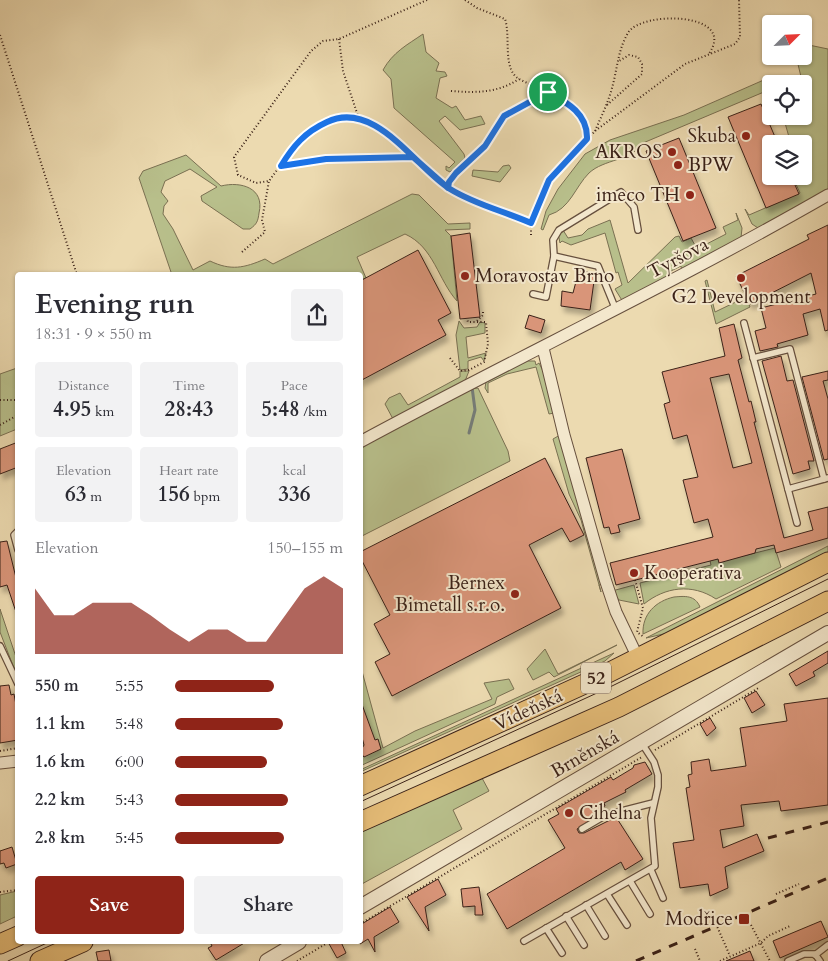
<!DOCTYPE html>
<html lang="en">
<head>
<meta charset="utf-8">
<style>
	:root { --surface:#fff; --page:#f2f2f3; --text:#2b2b33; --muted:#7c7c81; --accent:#8f2418 }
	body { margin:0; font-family:Cardo,serif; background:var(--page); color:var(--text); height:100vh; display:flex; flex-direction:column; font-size:19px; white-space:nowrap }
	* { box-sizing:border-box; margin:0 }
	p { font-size:16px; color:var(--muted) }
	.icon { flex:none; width:28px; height:28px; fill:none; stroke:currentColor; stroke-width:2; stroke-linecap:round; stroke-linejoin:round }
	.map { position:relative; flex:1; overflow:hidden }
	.panel { position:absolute; left:15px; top:272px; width:348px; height:672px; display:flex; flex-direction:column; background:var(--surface); border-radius:5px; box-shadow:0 1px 4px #0004 }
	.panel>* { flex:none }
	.needle { width:32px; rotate:66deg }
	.controls { position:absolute; left:762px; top:15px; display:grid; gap:10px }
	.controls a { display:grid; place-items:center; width:50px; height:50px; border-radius:5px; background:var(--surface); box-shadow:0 1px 4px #0004; font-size:25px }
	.pin { position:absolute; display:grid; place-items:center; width:42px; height:42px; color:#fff; margin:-21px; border:2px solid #fff; border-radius:50%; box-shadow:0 1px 5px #0007 }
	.round { display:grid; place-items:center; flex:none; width:52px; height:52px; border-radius:5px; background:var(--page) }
	.overview { display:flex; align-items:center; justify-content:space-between; height:85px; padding:0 20px }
	h1 { font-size:28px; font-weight:800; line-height:38px }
	.stats { display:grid; grid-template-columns:repeat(3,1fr); gap:8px; height:85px; padding:5px 20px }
	.stats div { display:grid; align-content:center; border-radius:5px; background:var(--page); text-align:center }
	.stats b { font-size:21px; font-weight:800 }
	.stats small { font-size:14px; font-weight:400 }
	.stats p { font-size:14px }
	.chart { height:140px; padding:10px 20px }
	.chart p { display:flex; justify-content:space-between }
	.chart svg { width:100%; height:90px; margin-top:5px; fill:var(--accent); opacity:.7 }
	.action { display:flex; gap:10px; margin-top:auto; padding:10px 20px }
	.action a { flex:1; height:58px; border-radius:5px; background:var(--accent); color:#fff; font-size:20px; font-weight:800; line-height:58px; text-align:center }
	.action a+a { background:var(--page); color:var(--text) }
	ul { padding:0 20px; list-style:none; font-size:16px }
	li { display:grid; grid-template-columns:80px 60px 1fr; align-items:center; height:38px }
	li i { height:12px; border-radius:6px; background:var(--accent) }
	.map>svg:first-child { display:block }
</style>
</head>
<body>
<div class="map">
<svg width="828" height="961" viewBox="0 0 828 961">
	<defs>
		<filter id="shadow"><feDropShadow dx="3" dy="5.5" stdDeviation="2.5" flood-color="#0004"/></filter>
	</defs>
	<rect width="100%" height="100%" fill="#ecdab0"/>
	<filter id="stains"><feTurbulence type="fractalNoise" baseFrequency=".004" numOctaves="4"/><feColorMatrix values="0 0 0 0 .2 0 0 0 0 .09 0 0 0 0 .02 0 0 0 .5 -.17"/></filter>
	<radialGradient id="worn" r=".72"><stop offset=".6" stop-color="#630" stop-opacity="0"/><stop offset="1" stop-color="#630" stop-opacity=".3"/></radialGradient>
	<!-- green -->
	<g fill="#b8bf8b" stroke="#7a7052">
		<path d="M423,34L426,52L439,63L436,71L445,72L447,76L440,78L436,98L452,108L456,106L465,120L481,116L485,124L460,130L445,116L439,121L464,154L465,158L450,172L446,170V166L449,168L455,162L394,108L391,79L383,70C393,52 407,45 423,34Z"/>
		<path d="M804,44L828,49V189L758,228L752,224L745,209L749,215L800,193L793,178L804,176V144H791L783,116H804V84H797L802,81L796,56H804Z"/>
		<path d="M766,79L771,85V89L643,143C631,161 604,159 589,173C575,187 570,209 549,215L543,230L541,229L546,211L558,189L585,154L610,140L684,115Z"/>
		<path d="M186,155L221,186C241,181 265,188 259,213C258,221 257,224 250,229H243L202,201L201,196L217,187L190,169L165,181L161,192L168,201L164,206L163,214L173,229L193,270L210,261C231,271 244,268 265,259L273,264L412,194L419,195L448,224L470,223V229L445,230L451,236L457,301C438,280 434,247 405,234L357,257L366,278L360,281V275H172L139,178L143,171Z"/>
		<path d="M509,165L511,168L500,182L472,176L473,170L498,172L503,166Z"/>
		<path d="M736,213L742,228L741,238L682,272L681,266L669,272V278L623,302L615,289L622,285L618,272L616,273L605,233L571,245L562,241L560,243L558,233L563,230L568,238L582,235L588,229L610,220L628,283L675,237L679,236L682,242L691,238L697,249L726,234L723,227L738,220Z"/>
		<path d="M707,280L715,312L746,297L750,307L716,324L705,281Z"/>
		<path d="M459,321L464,328L477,327L480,322L485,323V333L466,337L468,358L486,353L484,361L481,357L468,361V369L460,370L456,335Z"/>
		<path d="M528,361H535L536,365L539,363L545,375L603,584L599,585L601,592L581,520L569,494L553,439L560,435L554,413L549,414L536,367L507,374L488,383V393L485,388L486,382Z"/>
		<path d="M17,368V429L0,436V374Z"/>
		<path d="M460,371H469L465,381L393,419L385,404L389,398L400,393L408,405L460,377Z"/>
		<path d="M478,388L508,451L510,461L360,537V447L470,389Z"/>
		<path d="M828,546V553L668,633L646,638Z"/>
		<path d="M775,548L781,567L716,599C692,583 665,587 644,604L640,583L711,565L708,553L716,550L719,562Z"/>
		<path d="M634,585L639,604L619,600L612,591Z"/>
		<path d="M674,597C685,596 695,595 700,607L643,634C642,614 656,601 674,597Z"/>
		<path d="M0,609L17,660V676L0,632Z"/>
		<path d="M617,645L554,677L549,672L533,680L527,669L545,649L558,674Z"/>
		<path d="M614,653L605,661L360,772V770Z"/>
		<path d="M360,664L383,748L415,731L492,699L484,683L509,679L514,689L497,697L495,704L360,766Z"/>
		<path d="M482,778L489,791L453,810L462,829L360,885V831Z"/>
		<path d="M17,891V916L0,924V895Z"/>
	</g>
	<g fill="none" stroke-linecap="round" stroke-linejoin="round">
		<!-- stream -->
		<path stroke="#767c77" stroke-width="3" d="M469,433L475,410L472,387"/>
	</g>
	<!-- building -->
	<g fill="#d99579" stroke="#3b2218" fill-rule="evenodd" filter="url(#shadow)">
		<path d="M761,104L778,144H771V176H791L799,194L766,208L728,117Z"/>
		<path d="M679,138L716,228L683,241L646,151Z"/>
		<path d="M828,225V330L825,331L820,309L803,314L808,335L777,344L778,347L760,351L755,331L766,328L761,308L816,294L811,273L750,304L736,276L809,239L807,235Z"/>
		<path d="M470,233L480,317L460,319L451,236Z"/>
		<path d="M418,250L451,313L438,320L446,335L360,381V281Z"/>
		<path d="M579,270L595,274L590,310L561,306L562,291L573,293Z"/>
		<path d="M529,315L545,320L541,333L525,328Z"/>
		<path d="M734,324L742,358L738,360L749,402L751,401L756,422H754L784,538L813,530L808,512L828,507V538L776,553L774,545L756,549L755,553L719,563L718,559L616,585L610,563L713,537L708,519L694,523L683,480L698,477L687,435L673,439L664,404L670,402L662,372L725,356L719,328ZM729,374L752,463L733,468L710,378Z"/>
		<path d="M781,356L787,381L793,380L814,461H808L810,469L793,474L762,361Z"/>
		<path d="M828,371V380L823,381L828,399V459L824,460L802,377Z"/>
		<path d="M18,442V467L0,474V449Z"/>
		<path d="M622,449L640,519L618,525L620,532L611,534L609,527L604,528L586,458Z"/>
		<path d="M545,458L584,535L570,542L562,528L529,545L561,608L392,696L375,662L390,654L374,624L390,615L360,557V552Z"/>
		<path d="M7,541L18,586L16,612L7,585L0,587V542Z"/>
		<path d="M828,651V663L813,672L815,676L796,686L789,674Z"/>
		<path d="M9,685L11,695L14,694L18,716V740L0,743V686Z"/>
		<path d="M756,691L765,705L752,713L744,698Z"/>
		<path d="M828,698V805L781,811L779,801L741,805L744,826L720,830L723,848L757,834L764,851L725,867L728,888L710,896L708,884L680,888L673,843L694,840L686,788L690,787L688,775L692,774L691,762L709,759L711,771L746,766L740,728L787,721L784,704Z"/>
		<path d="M360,699L375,740L378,739L381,749L364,757L360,752L364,745L360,730Z"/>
		<path d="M710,718L716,728L707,736L700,724Z"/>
		<path d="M645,762L652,774L625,790L626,792L604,803L605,806L600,808L602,812L577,829L579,833H584L616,817L643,859L625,870L621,862L507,929L487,894L565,848L548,820L559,814L556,809L611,777L613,780L633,768L634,765Z"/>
		<path d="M12,847L17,864L6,868L4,863L0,864V851Z"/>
		<path d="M438,879L446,895L425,907L429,931L407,897Z"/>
		<path d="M479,887L483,915H475V906L463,907L461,889Z"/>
		<path d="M390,907L399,922L374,937L375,952L368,939L360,944V925Z"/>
		<path d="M821,921L828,937L780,958L773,941Z"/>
		<path d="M210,942H246L216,960L208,948L212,946Z"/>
		<path d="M328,942H341L346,953L337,958Z"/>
		<path d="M109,950L111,961H98L96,952Z"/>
		<path d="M750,951L754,961H726Z"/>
	</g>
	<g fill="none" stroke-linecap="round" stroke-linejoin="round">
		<defs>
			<g id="service">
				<path d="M533,294L546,297L554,256"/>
				<path d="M616,310L598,266L554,256L553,240L559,230L621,192L634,207L638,230"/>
				<path d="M744,323L788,489L828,478"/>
				<path d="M753,358L790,349L824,479"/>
				<path d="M788,489L797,523"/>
				<path d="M18,531L14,535L18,550"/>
				<path d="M0,646L18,684"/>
				<path d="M582,829L606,815L653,803"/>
				<path d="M651,870L663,898"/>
				<path d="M630,881L650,914"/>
				<path d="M607,894L627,925"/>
				<path d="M586,905L605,936"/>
				<path d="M566,916L584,945"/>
				<path d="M546,928L562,953"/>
				<path d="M524,941L655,866L651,818L658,787V775L654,762L641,742"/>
				<path d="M815,955L828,945"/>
				<path d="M788,961L804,954H815L820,961"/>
			</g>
			<g id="minor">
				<path d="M543,348L564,435L605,579L616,612L638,658"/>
				<path d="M360,442C515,358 675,283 828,195"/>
				<path d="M0,763L18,761"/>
			</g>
			<g id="tertiary">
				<path d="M360,907L828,633"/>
				<path d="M267,961L299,942"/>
			</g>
			<g id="trunk">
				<path d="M360,786L602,676L828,562"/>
				<path d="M360,822L619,707L828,601"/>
				<path d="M0,944L18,936"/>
				<path d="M40,961L83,942"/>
			</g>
		</defs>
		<!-- service casing -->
		<use href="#service" stroke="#67503e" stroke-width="8"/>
		<!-- minor casing -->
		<use href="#minor" stroke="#67503e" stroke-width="13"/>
		<!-- tertiary casing -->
		<use href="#tertiary" stroke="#67503e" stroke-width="16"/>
		<!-- trunk casing -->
		<use href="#trunk" stroke="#3b2218" stroke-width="21"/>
		<!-- path -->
		<g stroke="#3b2218" stroke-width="2" stroke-dasharray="1 2.5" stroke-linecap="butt">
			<path d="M427,0L339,39L323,41L311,51L234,157L238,175L256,183L269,181C282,164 292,145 309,131C313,127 320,125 326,122C374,100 414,162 448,188C472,206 504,211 531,223"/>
			<path d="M465,0L477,8L505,19C511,37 502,69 519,79C528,84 539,87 548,92"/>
			<path d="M0,35L77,275"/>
			<path d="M339,39L343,71L358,116"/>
			<path d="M451,91C476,93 498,93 519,79"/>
			<path d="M607,105L642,74V64L638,57L629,55L619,61"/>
			<path d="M595,131C601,117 608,103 612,88C617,71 618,49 628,33C641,10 740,12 708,55"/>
			<path d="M281,166L326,159L413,157"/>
			<path d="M448,187L456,173L485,146L504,116L548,92C568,103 588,114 587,139"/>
			<path d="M531,235V223L549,181L595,131L685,64L735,44L740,37L739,0"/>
			<path d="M242,252L265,232L262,220L269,181"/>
			<path d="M477,321L483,315V310"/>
			<path d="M450,358L460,371L469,370L484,362L488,344L486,322H468L467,319"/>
			<path d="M0,400H18"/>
			<path d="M0,425L18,415"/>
			<path d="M635,580L643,608L637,632L644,637"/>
			<path d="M655,750L760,687"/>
			<path d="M0,751L18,748"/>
			<path d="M360,767L361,768"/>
			<path d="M0,892L18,890"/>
			<path d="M776,894L799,884"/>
			<path d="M360,924L642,757"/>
			<path d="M716,924L730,956"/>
			<path d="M751,925L770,961"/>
			<path d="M695,949L700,961"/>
			<path d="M297,961L329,942"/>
			<path d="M720,961L761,943L768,936L790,926"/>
		</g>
		<!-- service -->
		<use href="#service" stroke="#f3e7cc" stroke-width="5.5"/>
		<!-- minor -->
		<use href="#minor" stroke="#f3e7cc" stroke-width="11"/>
		<!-- tertiary -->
		<use href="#tertiary" stroke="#f3e7cc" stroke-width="14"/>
		<!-- trunk -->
		<use href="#trunk" stroke="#e6bd78" stroke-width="19"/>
		<!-- tram -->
		<g stroke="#3b2218" stroke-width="1">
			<path d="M360,802L610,687L828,579"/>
			<path d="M8,961L49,942"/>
		</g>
		<!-- rail -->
		<g stroke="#3b2218" stroke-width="3" stroke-dasharray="9 9" stroke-linecap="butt">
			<path d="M768,838L828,822"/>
			<path d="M636,961L828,878"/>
		</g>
	</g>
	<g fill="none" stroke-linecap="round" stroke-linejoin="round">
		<defs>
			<path id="route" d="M548,92L504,116L485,146L456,173L449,182L448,188L413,157L326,159L281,166C293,146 305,132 327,122C375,99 415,167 450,189C476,205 504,211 531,223L549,180L587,139C588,114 568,103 548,92"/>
		</defs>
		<!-- route casing -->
		<use href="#route" stroke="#fff" stroke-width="10"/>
		<!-- route -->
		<use href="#route" stroke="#1a73e8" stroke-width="6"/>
	</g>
	<!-- markers -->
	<g fill="#8f2418" stroke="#f3e7cc" stroke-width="2">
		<circle cx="746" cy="136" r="5"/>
		<circle cx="672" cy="152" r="5"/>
		<circle cx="678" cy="165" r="5"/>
		<circle cx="690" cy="195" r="5"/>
		<circle cx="465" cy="276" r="5"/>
		<circle cx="741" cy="278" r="5"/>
		<circle cx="634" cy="573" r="5"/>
		<circle cx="515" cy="594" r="5"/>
		<circle cx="569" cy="813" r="5"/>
		<rect x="738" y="913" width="12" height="12" rx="2.5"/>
	</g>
	<g text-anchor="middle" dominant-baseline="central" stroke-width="4" stroke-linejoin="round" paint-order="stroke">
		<!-- shield labels -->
		<rect fill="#f3e7cc" stroke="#725d4e" stroke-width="1" x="581" y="662.5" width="30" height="31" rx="4"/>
		<g font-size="18" font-weight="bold" fill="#3b2218">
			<text x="596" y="678">52</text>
		</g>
		<!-- poi labels -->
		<g font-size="19" fill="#3b2218" stroke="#f3e7cc" text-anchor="end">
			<text x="736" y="136">Skuba</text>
			<text x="662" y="152">AKROS</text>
			<text x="688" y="165" text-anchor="start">BPW</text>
			<text x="680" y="195">imeco TH</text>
			<text x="475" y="276" text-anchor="start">Moravostav Brno</text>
			<text x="741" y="297" text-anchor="middle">G2 Development</text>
			<text x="644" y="573" text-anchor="start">Kooperativa</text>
			<text x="505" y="583">Bernex<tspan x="505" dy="22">Bimetall s.r.o.</tspan></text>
			<text x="579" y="813" text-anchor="start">Cihelna</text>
			<text x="733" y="919">Modřice</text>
		</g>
		<!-- street labels -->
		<g font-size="19" fill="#3b2218" stroke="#f3e7cc">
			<text transform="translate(678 258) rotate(-28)">Tyršova</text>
			<text transform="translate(528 710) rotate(-25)">Vídeňská</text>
			<text transform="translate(585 754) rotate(-30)">Brněnská</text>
		</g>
	</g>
	<rect width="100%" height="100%" filter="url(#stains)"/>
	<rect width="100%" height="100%" fill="url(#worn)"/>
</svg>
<div class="controls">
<a><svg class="needle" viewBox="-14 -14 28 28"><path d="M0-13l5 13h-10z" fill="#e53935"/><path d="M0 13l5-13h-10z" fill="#7c7c81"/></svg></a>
<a><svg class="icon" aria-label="locate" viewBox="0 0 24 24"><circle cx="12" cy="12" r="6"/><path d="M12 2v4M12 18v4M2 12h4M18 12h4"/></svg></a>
<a><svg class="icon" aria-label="layers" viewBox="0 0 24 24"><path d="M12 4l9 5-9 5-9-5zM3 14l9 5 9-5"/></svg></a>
</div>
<div class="pin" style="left:548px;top:92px;background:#1e9e55"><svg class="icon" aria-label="arrive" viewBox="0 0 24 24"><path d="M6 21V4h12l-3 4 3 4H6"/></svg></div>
<section class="panel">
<div class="overview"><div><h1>Evening run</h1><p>18:31 · 9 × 550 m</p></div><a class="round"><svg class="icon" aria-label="share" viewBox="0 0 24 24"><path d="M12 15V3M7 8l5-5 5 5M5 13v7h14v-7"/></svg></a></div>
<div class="stats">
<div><p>Distance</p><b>4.95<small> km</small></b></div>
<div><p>Time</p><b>28:43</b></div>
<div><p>Pace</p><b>5:48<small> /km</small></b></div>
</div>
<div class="stats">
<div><p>Elevation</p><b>63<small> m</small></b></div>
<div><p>Heart rate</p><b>156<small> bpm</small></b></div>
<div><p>kcal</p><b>336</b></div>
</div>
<div class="chart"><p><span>Elevation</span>150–155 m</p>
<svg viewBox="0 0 160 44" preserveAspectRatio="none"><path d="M0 44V12L10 25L20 25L30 19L40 19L50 19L60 25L70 32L80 38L90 32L100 32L110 38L120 38L130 25L140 12L150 6L160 12V44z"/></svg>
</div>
<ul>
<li><b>550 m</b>5:55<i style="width:59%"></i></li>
<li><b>1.1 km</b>5:48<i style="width:64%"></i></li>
<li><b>1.6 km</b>6:00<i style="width:55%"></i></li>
<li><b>2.2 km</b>5:43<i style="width:67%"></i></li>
<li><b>2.8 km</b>5:45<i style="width:65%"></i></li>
</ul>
<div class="action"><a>Save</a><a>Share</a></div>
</section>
</div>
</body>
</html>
